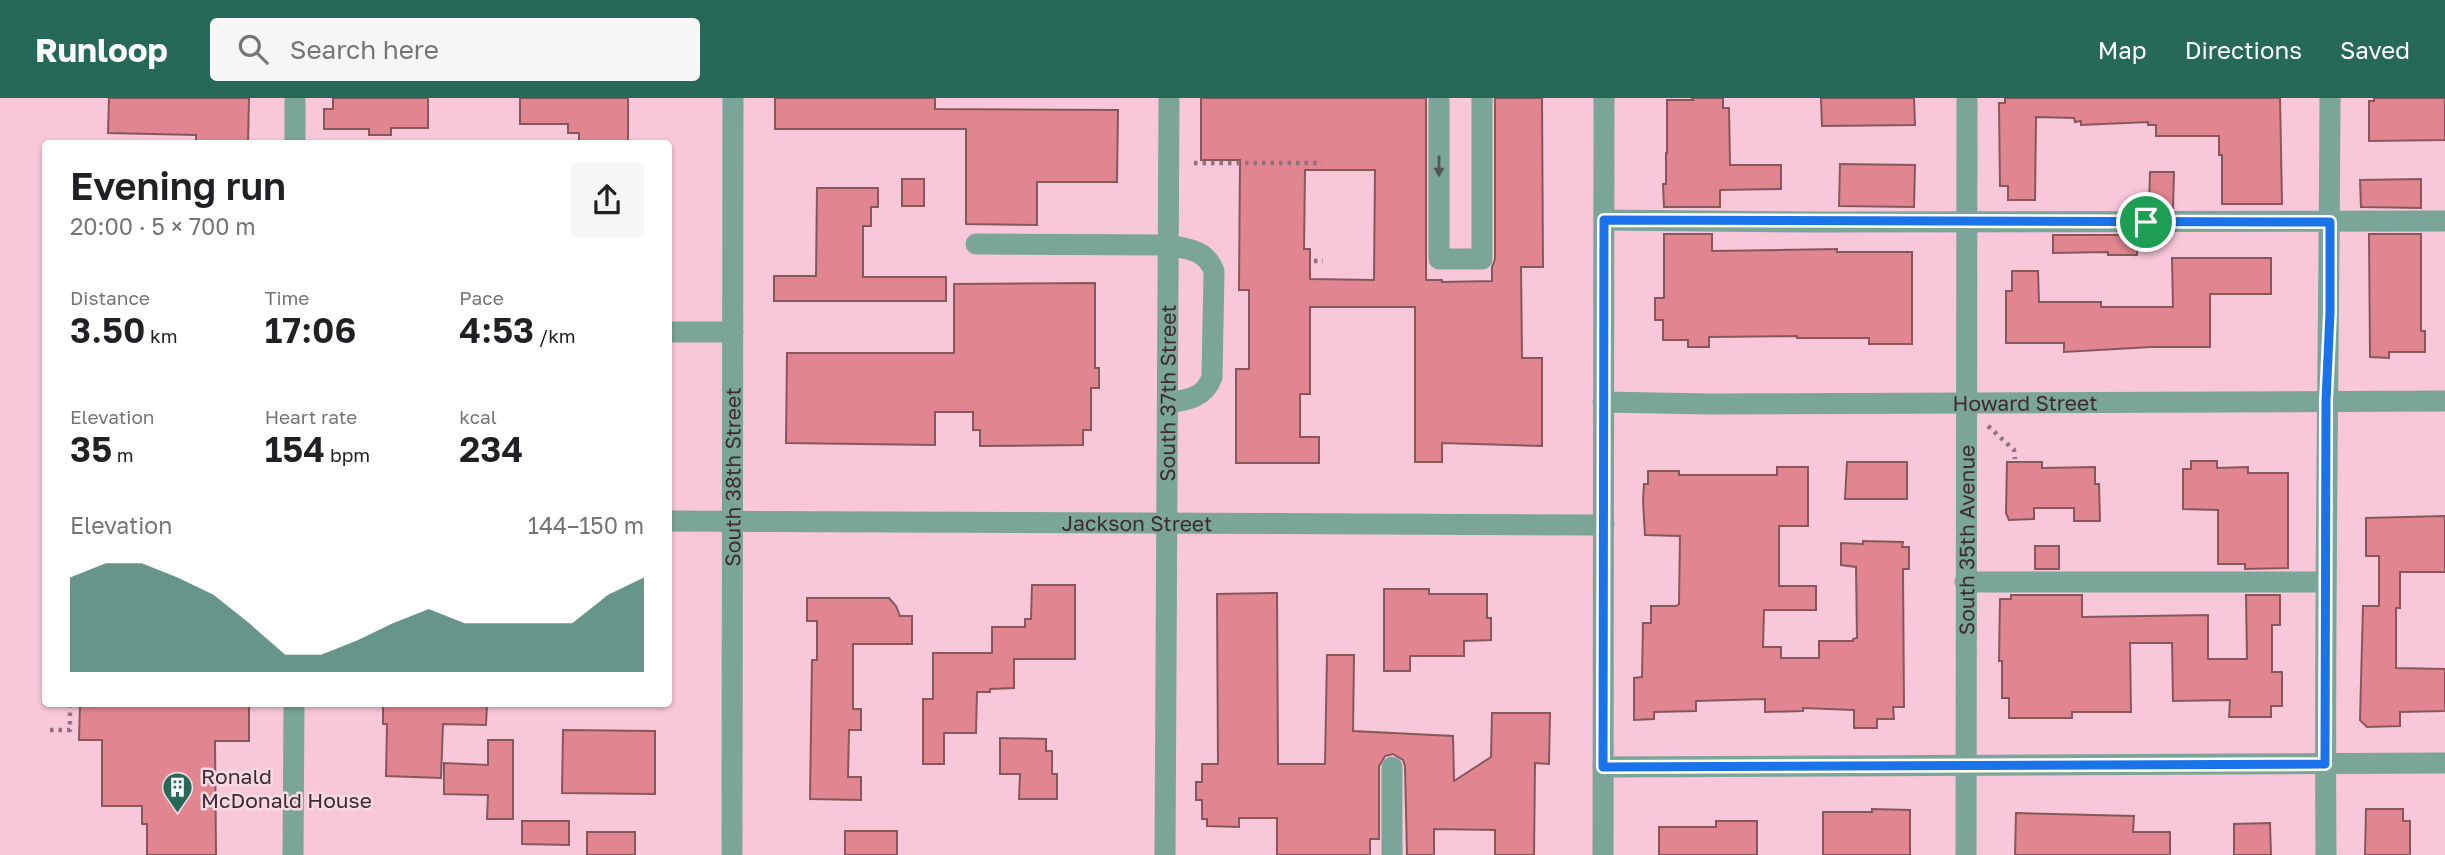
<!DOCTYPE html>
<html lang="en">
<head>
<meta charset="utf-8">
<style>
	:root { --surface:#fff; --page:#f6f6f6; --text:#202124; --muted:#757577; --accent:#276958 }
	body { margin:0; font-family:"Golos Text",sans-serif; background:var(--page); color:var(--text); height:100vh; display:flex; flex-direction:column; font-size:26px; white-space:nowrap }
	* { box-sizing:border-box; margin:0 }
	p { font-size:23px; color:var(--muted) }
	.icon { flex:none; width:38px; height:38px; fill:none; stroke:currentColor; stroke-width:2; stroke-linecap:round; stroke-linejoin:round }
	.map { position:relative; flex:1; overflow:hidden }
	.details { position:absolute; left:42px; top:42px; width:630px; height:567px; display:flex; flex-direction:column; background:var(--surface); border-radius:7px; box-shadow:0 2px 5px #0004 }
	.details>* { flex:none }
	.pin { position:absolute; display:grid; place-items:center; width:60px; height:60px; color:#fff; margin:-30px; border:4px solid #fff; border-radius:50%; box-shadow:0 2px 7px #0007 }
	.round { display:grid; place-items:center; flex:none; width:74px; height:74px; border-radius:7px; background:var(--page) }
	.headline { display:flex; align-items:center; justify-content:space-between; height:119px; padding:0 28px }
	h1 { font-size:38px; font-weight:600; line-height:52px }
	.figures { display:grid; grid-template-columns:repeat(3,1fr); gap:10px; height:119px; padding:7px 28px }
	.figures div { display:grid; align-content:center }
	.figures b { font-size:35px; font-weight:600 }
	.figures small { font-size:19px; font-weight:400 }
	.figures p { font-size:19px }
	.chart { height:196px; padding:14px 28px }
	.chart p { display:flex; justify-content:space-between }
	.chart svg { width:100%; height:126px; margin-top:7px; fill:var(--accent); opacity:.7 }
	header { display:flex; align-items:center; gap:42px; box-sizing:border-box; height:98px; padding:0 35px; background:var(--accent); color:#fff }
	header strong { font-size:33px }
	nav { display:flex; gap:38px; margin-inline-start:auto; font-size:24px }
	.search { width:490px; height:63px; background:var(--page); display:flex; align-items:center; gap:18px; box-sizing:border-box; padding:0 24px; border-radius:7px; color:var(--muted); font-size:26px }
	.map>svg:first-child { display:block }
</style>
</head>
<body>
<header>
<strong>Runloop</strong>
<div class="search"><svg class="icon" aria-label="search" viewBox="0 0 24 24"><circle cx="10" cy="10" r="6"/><path d="M15 15l6 6"/></svg>Search here</div>
<nav><a>Map</a><a>Directions</a><a>Saved</a></nav>
</header>
<div class="map">
<svg width="2445" height="757" viewBox="0 0 2445 757">
	<rect width="100%" height="100%" fill="#f8c7d9"/>
	<!-- building -->
	<g fill="#e18690" stroke="#86585c" stroke-width="2" fill-rule="evenodd">
		<path d="M109,0H249L248,46H196V37L108,35Z"/>
		<path d="M333,0H428V30H391V37H369V31H324V11H333Z"/>
		<path d="M520,0H628V46H579V35H568V26H520Z"/>
		<path d="M775,0H935V11L1118,12L1117,84H1037V127L966,126V31H775Z"/>
		<path d="M1201,0H1426V182H1442V184L1492,183V169L1495,161V0H1542L1543,169H1521L1522,260H1542V348L1442,345V364H1415V209H1310V296H1300V339H1319V365H1236V271H1249V192H1239L1240,62H1201ZM1305,72H1375L1374,182L1310,181V151H1304Z"/>
		<path d="M1692,0H1723V10H1729L1730,67H1781V91L1720,92V109H1664L1663,86H1666V55H1667V2H1693Z"/>
		<path d="M1821,0H1914L1915,27L1822,28Z"/>
		<path d="M2005,0H2280L2282,106H2222V57H2219V38H2156V27H2148V24L2081,27V23L2075,24L2074,20L2036,19L2035,102H2008V88H2000L1999,5H2005Z"/>
		<path d="M2374,0H2445V42L2369,43V3H2374Z"/>
		<path d="M1840,66L1915,67L1914,109L1839,108Z"/>
		<path d="M2150,74H2174L2173,110L2149,109Z"/>
		<rect x="902" y="81" width="22" height="27"/>
		<path d="M2421,81V110L2361,109L2360,82Z"/>
		<path d="M817,90H878V109H871V128H863V179H946V203H774V178H816Z"/>
		<path d="M1664,136H1712V153L1837,151V154H1912V246H1869V240H1797V238L1709,239V249H1688V242H1663V222H1655V200H1664Z"/>
		<path d="M2369,136H2421V233H2425V254H2389V260L2370,259Z"/>
		<path d="M2053,137H2137V157H2108V154L2053,155Z"/>
		<path d="M2172,160H2271V196H2210V249H2151L2064,254V245H2006V193H2012V173H2038L2039,204H2101V209H2173Z"/>
		<path d="M1095,185V270H1099V290H1091V332H1083V347L980,348V332H973V314H935V347L786,345L787,255H954V186Z"/>
		<path d="M2191,363H2217V370L2248,369V375H2288V470L2245,471V466H2218V412L2183,411V371H2191Z"/>
		<path d="M1847,364H1907V401H1845Z"/>
		<path d="M2007,364H2042V370L2095,369V386H2099L2100,423H2074V410H2034V421L2009,422L2006,415Z"/>
		<path d="M1777,369H1808V428H1779V488H1816V512H1764L1763,549H1781V560H1819V543H1853V541L1857,540L1856,469L1841,467V445L1863,446V443L1903,444L1902,449H1909V471H1903V476L1904,609H1893L1894,621H1877V630H1854V612L1803,610V613L1765,614V601L1696,603V613L1654,614V621L1634,622V580L1642,579L1643,525H1651V508H1676L1679,506L1680,438L1645,437L1643,403L1644,386H1648V373H1679V377H1777Z"/>
		<path d="M2445,418V474H2400V510H2396V570L2445,571V613L2400,614V628L2367,629L2360,622L2363,508H2379V458H2366V420Z"/>
		<rect x="2035" y="448" width="24" height="23"/>
		<path d="M1032,487H1075V561H1014V590L990,591V594H977L976,635H944V666H923V601H933V555H992V529H1025V521H1031Z"/>
		<path d="M1384,491H1429V496H1487V520H1491V542L1464,543V558H1410V573H1384Z"/>
		<path d="M1277,495L1278,666H1325L1327,557H1354L1353,633L1453,638L1454,683L1491,659L1492,615H1550L1549,666L1535,665L1534,757H1495V732L1434,731V757H1407L1405,668L1403,662L1393,656L1385,658L1379,668V741H1370V757H1277V720H1239V729L1207,728V721H1202V702H1196V684H1202V666H1218L1217,496Z"/>
		<path d="M2011,497H2082V519L2208,517V561H2247L2246,497H2280V527H2272V574H2282V608H2271V619H2229L2230,602L2173,603L2172,545H2130L2131,614H2072V620H2009V600H2002V563H1999L2000,501H2011Z"/>
		<path d="M807,500H889L896,508L900,518H912V546H853V611H861V632H849L848,679H861V702L810,701L812,562H817V523H807Z"/>
		<path d="M80,606H249V643H215L216,757H147V726H142V708H102V642H79Z"/>
		<path d="M383,606H487L486,627L443,626L441,680L386,678L387,626H383Z"/>
		<path d="M563,632L655,633V696L562,695Z"/>
		<path d="M1000,640L1046,641V653H1052V676H1057V701H1019L1020,676H1000Z"/>
		<path d="M488,642H513V721H487L488,697L444,696V665L488,667Z"/>
		<path d="M1872,711L1910,712V757H1823V714H1872Z"/>
		<path d="M2366,711H2403V723H2410V757H2365Z"/>
		<path d="M2016,715L2134,718L2133,734H2170V757H2015Z"/>
		<path d="M522,723H569V747L522,746Z"/>
		<path d="M1716,723H1757V757H1659V729H1716Z"/>
		<path d="M2270,725L2271,757H2234V726Z"/>
		<rect x="845" y="733" width="52" height="24"/>
		<rect x="587" y="734" width="48" height="23"/>
	</g>
	<g fill="none" stroke-linecap="round" stroke-linejoin="round">
		<!-- path -->
		<g stroke="#92727e" stroke-width="4.5" stroke-dasharray="3.5 5" stroke-linecap="butt">
			<path d="M1194,65H1322"/>
			<path d="M1314,163H1323"/>
			<path d="M1988,328L2014,352L2015,361"/>
			<path d="M50,632H70V606"/>
		</g>
		<!-- minor -->
		<g stroke="#7ba598" stroke-width="21">
			<path d="M1439,0V161H1482V0"/>
			<path d="M295,46V0"/>
			<path d="M1604,122L1813,124L2445,123"/>
			<path d="M976,146L1168,147C1189,151 1206,152 1214,173L1212,279C1205,300 1187,302 1168,305"/>
			<path d="M668,234H733"/>
			<path id="s1" d="M1603,304L1710,306L2445,303"/>
			<path id="s2" d="M668,423L1604,427"/>
			<path d="M1965,484H2326"/>
			<path d="M1603,669L2445,665"/>
			<path d="M293,757L294,606"/>
			<path id="s3" d="M732,757L733,0"/>
			<path id="s4" d="M1165,757L1169,0"/>
			<path d="M1392,757V669"/>
			<path d="M1603,757L1604,0"/>
			<path id="s5" d="M1966,757L1967,0"/>
			<path d="M2326,757C2324,505 2329,252 2330,0"/>
		</g>
	</g>
	<!-- one-way arrows -->
	<defs><path id="oneway-solid" d="M-6-.8H1V-3.2L6.5 0L1 3.2V.8H-6Z" transform="scale(1.75)"/></defs>
	<use fill="#535556" href="#oneway-solid" transform="translate(1439 68) rotate(90)"/>
	<g fill="none" stroke-linecap="round" stroke-linejoin="round">
		<defs>
			<path id="route" d="M1604,122L2330,124V215L2326,303L2325,666L1603,669Z"/>
		</defs>
		<!-- route casing -->
		<use href="#route" stroke="#fff" stroke-width="14"/>
		<!-- route -->
		<use href="#route" stroke="#1a73e8" stroke-width="9"/>
	</g>
	<!-- icons -->
	<defs>
		<symbol id="building-pin" viewBox="-11 -11 22 30"><path d="M0 17L-7.5 6A9.5 9.5 0 1 1 7.5 6Z" fill="#276958" stroke="#f8dae5"/><path d="M-4-6H4V6H1V3H-1V6H-4ZM-2.5-4.3h1.7v1.8h-1.7ZM.8-4.3h1.7v1.8H.8ZM-2.5-1h1.7V.8h-1.7ZM.8-1h1.7V.8H.8Z" fill="#fff"/></symbol>
	</defs>
	<g fill-rule="evenodd">
		<use href="#building-pin" x="160" y="672" width="35" height="47"/>
	</g>
	<g text-anchor="middle" dominant-baseline="central" stroke-width="5" stroke-linejoin="round" paint-order="stroke">
		<!-- street labels -->
		<g font-size="21" fill="#3d2a32" stroke="#f8dae5">
			<text stroke="none"><textPath href="#s4" startOffset="462">South 37th Street</textPath></text>
			<text stroke="none"><textPath href="#s1" startOffset="422">Howard Street</textPath></text>
			<text stroke="none"><textPath href="#s3" startOffset="378">South 38th Street</textPath></text>
			<text stroke="none"><textPath href="#s2" startOffset="469">Jackson Street</textPath></text>
			<text stroke="none"><textPath href="#s5" startOffset="315">South 35th Avenue</textPath></text>
		</g>
		<!-- poi labels -->
		<g font-size="21" fill="#3d2a32" stroke="#f8dae5" text-anchor="start">
			<text x="201" y="678">Ronald<tspan x="201" dy="24">McDonald House</tspan></text>
		</g>
	</g>
</svg>
<div class="pin" style="left:2146px;top:124px;background:#1e9e55"><svg class="icon" aria-label="arrive" viewBox="0 0 24 24"><path d="M6 21V4h12l-3 4 3 4H6"/></svg></div>
<section class="details">
<div class="headline"><div><h1>Evening run</h1><p>20:00 · 5 × 700 m</p></div><a class="round"><svg class="icon" aria-label="share" viewBox="0 0 24 24"><path d="M12 15V3M7 8l5-5 5 5M5 13v7h14v-7"/></svg></a></div>
<div class="figures">
<div><p>Distance</p><b>3.50<small> km</small></b></div>
<div><p>Time</p><b>17:06</b></div>
<div><p>Pace</p><b>4:53<small> /km</small></b></div>
</div>
<div class="figures">
<div><p>Elevation</p><b>35<small> m</small></b></div>
<div><p>Heart rate</p><b>154<small> bpm</small></b></div>
<div><p>kcal</p><b>234</b></div>
</div>
<div class="chart"><p><span>Elevation</span>144–150 m</p>
<svg viewBox="0 0 160 44" preserveAspectRatio="none"><path d="M0 44V11L10 6L20 6L30 11L40 17L50 27L60 38L70 38L80 33L90 27L100 22L110 27L120 27L130 27L140 27L150 17L160 11V44z"/></svg>
</div>
</section>
</div>
</body>
</html>
